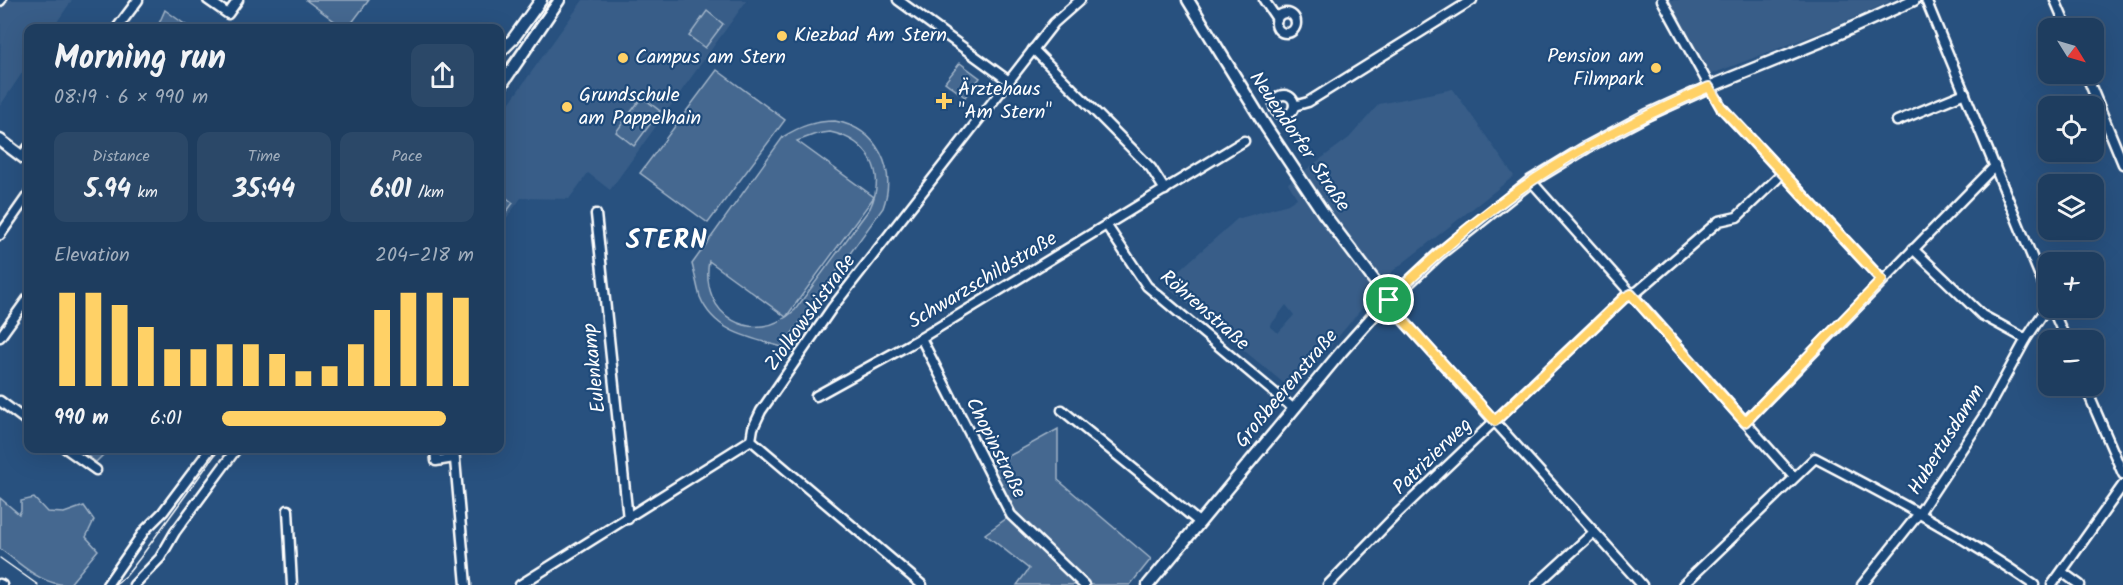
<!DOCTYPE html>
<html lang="en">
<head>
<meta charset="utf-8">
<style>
	:root { --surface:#1e3d5f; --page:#2b4868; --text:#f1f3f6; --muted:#a1aebd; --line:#3c5674; --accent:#ffd166 }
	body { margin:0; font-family:Kalam,sans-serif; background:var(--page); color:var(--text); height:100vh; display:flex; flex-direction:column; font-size:22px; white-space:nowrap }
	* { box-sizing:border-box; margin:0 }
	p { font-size:20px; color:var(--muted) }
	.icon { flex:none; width:33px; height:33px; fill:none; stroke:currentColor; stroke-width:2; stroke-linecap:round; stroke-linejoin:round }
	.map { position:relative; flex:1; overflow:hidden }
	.details { position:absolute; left:24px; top:24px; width:480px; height:429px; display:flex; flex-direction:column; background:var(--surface); border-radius:12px; box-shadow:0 6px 24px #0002,0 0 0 2px var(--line) }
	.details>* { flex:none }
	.needle { width:39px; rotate:127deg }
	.fabs { position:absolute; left:2038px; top:18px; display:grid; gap:12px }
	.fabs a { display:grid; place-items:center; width:66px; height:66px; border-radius:12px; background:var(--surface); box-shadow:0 6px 24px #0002,0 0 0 2px var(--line); font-size:30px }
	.pin { position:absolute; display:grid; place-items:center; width:51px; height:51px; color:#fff; margin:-26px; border:3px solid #fff; border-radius:50%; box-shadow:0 2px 6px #0007 }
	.round { display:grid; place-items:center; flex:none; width:63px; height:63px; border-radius:12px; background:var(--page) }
	.overview { display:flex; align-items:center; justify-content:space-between; height:102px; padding:0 30px }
	h1 { font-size:33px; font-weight:800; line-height:45px }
	.figures { display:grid; grid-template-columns:repeat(3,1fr); gap:9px; height:102px; padding:6px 30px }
	.figures div { display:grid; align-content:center; border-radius:12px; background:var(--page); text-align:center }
	.figures b { font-size:26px; font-weight:800 }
	.figures small { font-size:16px; font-weight:400 }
	.figures p { font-size:16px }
	.chart { height:168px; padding:12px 30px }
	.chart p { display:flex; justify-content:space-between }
	.chart svg { width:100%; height:108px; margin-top:6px; stroke:var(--accent); stroke-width:6 }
	ul { padding:0 30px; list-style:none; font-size:20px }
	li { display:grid; grid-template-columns:96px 72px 1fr; align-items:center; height:45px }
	li i { height:15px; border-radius:8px; background:var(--accent) }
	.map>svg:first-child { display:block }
</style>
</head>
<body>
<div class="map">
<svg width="2123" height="585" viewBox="0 0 2123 585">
	<rect width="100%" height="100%" fill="#28517f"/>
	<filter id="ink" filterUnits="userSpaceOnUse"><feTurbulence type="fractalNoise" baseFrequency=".0167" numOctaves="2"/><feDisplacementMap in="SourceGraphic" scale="12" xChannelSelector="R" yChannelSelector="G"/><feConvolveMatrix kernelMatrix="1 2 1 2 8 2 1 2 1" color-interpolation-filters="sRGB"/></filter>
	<g filter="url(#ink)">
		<!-- built -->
		<g fill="#375d88" fill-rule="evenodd">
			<path d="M1,0H72L53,28H28V64L0,106Z"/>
			<path d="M583,0H747L610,190L588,173L569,199L521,198L500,227V116Z"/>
			<path d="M1669,0H1893L1827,30L1709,75Z"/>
			<path d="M1453,89L1514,176L1394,270L1293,391L1164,284L1237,219L1288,204L1297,198L1288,183L1349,138L1379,104ZM1286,305L1294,315L1278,333L1270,326Z"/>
		</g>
		<!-- green -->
		<g fill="#446890" stroke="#a2b4c8" stroke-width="1.5" fill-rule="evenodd">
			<path d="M306,0H369L348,28H344Z"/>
			<path d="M165,10L190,28H157Z"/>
			<path d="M707,11L723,24L705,48L689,36Z"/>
			<path d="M960,63L980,78L965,97L945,82Z"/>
			<path d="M717,70L785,120L708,223L640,173Z"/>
			<path d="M642,97L660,111L634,146L616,132Z"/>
			<path d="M835,121C878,129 897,169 883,208L782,347C750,338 714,332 700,297C697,286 695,275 692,264L783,137C800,126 815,121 835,121ZM830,132C868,140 887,172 870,208L795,310C754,348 699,316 709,261L786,317L874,197L797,141L816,134Z"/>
			<path d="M500,193L513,203L500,221Z"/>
			<path d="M1058,429V480L1151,559L1130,585H1017L1029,569L985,534L1014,513L991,466Z"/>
			<path d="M78,449H109L96,462Z"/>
			<path d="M0,498L19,514L21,510V501L34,498L47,512L64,513L84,506L94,520L86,537L98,550L69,585C40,585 23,565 0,549Z"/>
		</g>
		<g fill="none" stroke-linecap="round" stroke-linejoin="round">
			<defs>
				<g id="minor">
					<path d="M208,0L228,14L238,0"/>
					<path d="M898,0L1009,81"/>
					<path d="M1264,0L1277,19"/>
					<path d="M1662,0L1721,107L1882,280"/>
					<path d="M1926,0L2049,298"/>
					<path d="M2055,0L2067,28"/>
					<path d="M0,1L1,0"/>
					<circle cx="1286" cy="23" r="10"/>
					<path d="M117,28L138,0"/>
					<path d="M1033,49L1151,168L1165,190"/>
					<path d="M2086,74L2123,164"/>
					<circle cx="1284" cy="105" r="10"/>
					<path d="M1294,106L1308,102L1472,0"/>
					<path d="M1897,121L1965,93"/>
					<path d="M22,156L28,148"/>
					<path d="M1531,181L1794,477"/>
					<path d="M596,214L628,519"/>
					<path d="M1107,226L1147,286L1294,409"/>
					<path d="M0,235L28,195"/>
					<path d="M1913,249L1982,315L2026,339"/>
					<path d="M1389,300L1403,320L1642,585"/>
					<path d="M2052,308L2066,340"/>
					<path d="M0,337L28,298"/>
					<path d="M921,338L1011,515L1084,585"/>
					<path d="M2085,386L2123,474"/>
					<path d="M816,396L921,338L1244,141"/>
					<path d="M0,401L28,422"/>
					<path d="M1062,410L1200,523"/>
					<path d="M1745,422L1995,166"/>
					<path d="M751,440L922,585"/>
					<path d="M65,448L96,470"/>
					<path d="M435,448L436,461L454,458"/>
					<path d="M454,448L466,585"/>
					<path d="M288,510L292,585"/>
					<path d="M2062,572L2080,585"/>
					<path d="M0,584L2,585"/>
					<path d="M107,585L145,530L163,512L211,448"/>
					<path d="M134,585L160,558L175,532L237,448"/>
					<path d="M520,585L751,440L753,428L761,411L832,308L1054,23L1080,0"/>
					<path d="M1328,585L1397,514L1625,297L1638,291L1719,221L1737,217L1782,174"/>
					<path d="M1536,585L1594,532"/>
					<path d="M1683,585L1815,458C1890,497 1964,536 2034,585"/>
					<path d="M1862,585L1920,512L1985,414L2026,339L2042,315L2053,309"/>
					<path d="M2052,585L2123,485"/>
				</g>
				<g id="tertiary">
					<path d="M1188,0L1266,127L1324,214L1389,300"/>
					<path d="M500,52L513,39L541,0"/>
					<path d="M500,87L559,0"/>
					<path d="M0,140L28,161"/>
					<path d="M1148,585L1341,352L1375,314L1439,254L1531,181L1587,147L1647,115L1709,87L1827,39L1914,0"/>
				</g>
			</defs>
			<!-- minor casing -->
			<use href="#minor" stroke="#fff" stroke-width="13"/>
			<!-- tertiary casing -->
			<use href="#tertiary" stroke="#fff" stroke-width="15"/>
			<!-- minor -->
			<use href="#minor" stroke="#1f4a7a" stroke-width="8"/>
			<!-- tertiary -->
			<use href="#tertiary" stroke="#1f4a7a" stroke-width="10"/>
			<!-- tram -->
			<g stroke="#fff" stroke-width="1.5">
				<path d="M500,73L553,0"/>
				<path d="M0,558L38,585"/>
				<path d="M114,585L126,576L140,558L220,448"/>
			</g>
		</g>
	</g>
	<g fill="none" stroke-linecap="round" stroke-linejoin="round" filter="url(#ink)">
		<defs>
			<path id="route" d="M1709,87L1721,107L1882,280L1745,422L1631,294L1625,297L1495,421L1403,320L1389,300C1437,253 1495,203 1552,168C1602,136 1655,111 1709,87Z"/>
		</defs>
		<!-- route casing -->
		<use href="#route" stroke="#fff" stroke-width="12"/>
		<!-- route -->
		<use href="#route" stroke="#ffd166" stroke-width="8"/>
	</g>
	<!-- markers -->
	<g fill="#ffd166" stroke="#1f4a7a" stroke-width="2">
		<circle cx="782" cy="36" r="6"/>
		<circle cx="623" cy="58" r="6"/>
		<circle cx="1656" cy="68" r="6"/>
		<path d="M941 92h6v6h6v6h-6v6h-6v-6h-6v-6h6z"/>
		<circle cx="567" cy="107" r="6"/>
	</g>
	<g text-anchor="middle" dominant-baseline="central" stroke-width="4.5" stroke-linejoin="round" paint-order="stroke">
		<!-- poi labels -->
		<g font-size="20" fill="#fff" stroke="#1f4a7a" text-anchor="start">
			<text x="794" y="36">Kiezbad Am Stern</text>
			<text x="1644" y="57" text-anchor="end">Pension am<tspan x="1644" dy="23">Filmpark</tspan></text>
			<text x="635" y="58">Campus am Stern</text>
			<text x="958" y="90">Ärztehaus<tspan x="958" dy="23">"Am Stern"</tspan></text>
			<text x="579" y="96">Grundschule<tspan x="579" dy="23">am Pappelhain</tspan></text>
		</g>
		<!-- street labels -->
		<g font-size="20" fill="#fff" stroke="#1f4a7a">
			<text transform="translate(1299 142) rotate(56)">Neuendorfer Straße</text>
			<text transform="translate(983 281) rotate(-31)">Schwarzschildstraße</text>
			<text transform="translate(1204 311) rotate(41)">Röhrenstraße</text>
			<text transform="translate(811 313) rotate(-54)">Ziolkowskistraße</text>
			<text transform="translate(595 368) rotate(-96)">Eulenkamp</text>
			<text transform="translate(1287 389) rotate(-50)">Großbeerenstraße</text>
			<text transform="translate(1947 440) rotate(-58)">Hubertusdamm</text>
			<text transform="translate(995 448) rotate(63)">Chopinstraße</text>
			<text transform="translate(1433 457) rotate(-44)">Patrizierweg</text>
		</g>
		<!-- district labels -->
		<g font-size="26" font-weight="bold" letter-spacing="1.5" fill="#fff" stroke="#1f4a7a">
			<text x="667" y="241">STERN</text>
		</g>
	</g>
</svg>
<div class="fabs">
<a><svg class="needle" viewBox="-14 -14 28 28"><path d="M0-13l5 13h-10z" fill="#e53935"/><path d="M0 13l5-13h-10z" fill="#a1aebd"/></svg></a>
<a><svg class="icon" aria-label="locate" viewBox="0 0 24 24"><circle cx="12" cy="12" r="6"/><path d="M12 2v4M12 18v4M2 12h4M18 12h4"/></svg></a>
<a><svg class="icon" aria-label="layers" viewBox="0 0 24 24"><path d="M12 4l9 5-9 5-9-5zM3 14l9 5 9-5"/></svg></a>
<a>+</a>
<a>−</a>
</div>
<div class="pin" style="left:1389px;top:300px;background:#1e9e55"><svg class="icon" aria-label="arrive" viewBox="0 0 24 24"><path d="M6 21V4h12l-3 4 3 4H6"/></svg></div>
<section class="details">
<div class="overview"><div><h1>Morning run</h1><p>08:19 · 6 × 990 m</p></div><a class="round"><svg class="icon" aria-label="share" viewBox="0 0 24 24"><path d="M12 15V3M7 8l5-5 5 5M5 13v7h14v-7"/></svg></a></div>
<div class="figures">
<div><p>Distance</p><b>5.94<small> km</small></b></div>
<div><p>Time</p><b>35:44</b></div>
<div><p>Pace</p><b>6:01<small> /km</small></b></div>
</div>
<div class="chart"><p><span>Elevation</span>204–218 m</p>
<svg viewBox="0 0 160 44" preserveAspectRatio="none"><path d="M5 44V6M15 44V6M25 44V11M35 44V20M45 44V29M55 44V29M65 44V27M75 44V27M85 44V31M95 44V38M105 44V36M115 44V27M125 44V13M135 44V6M145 44V6M155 44V8"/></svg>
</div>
<ul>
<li><b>990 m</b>6:01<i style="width:89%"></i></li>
</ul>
</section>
</div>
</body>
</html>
